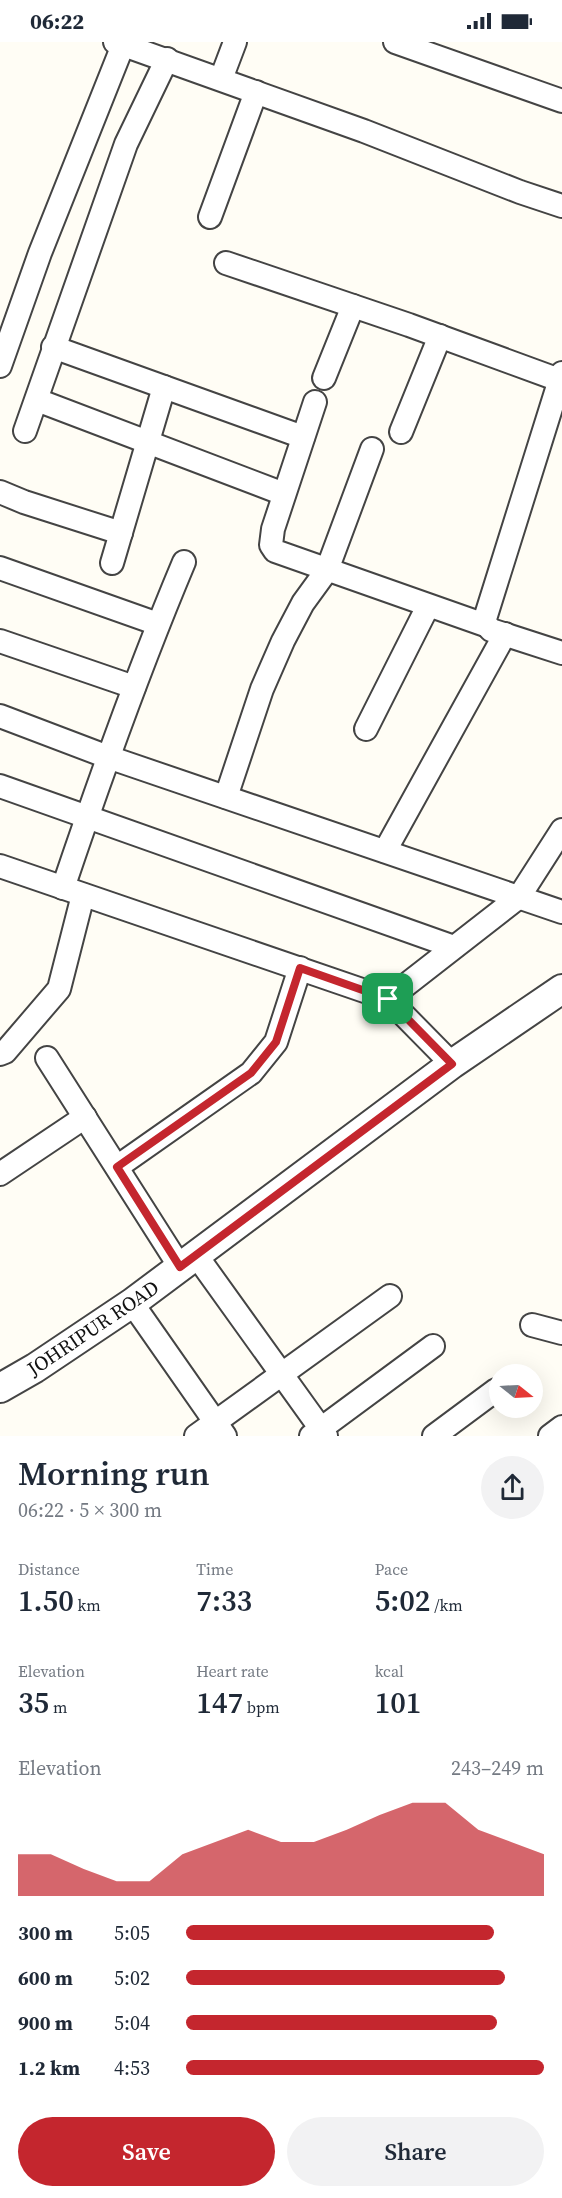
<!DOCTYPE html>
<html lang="en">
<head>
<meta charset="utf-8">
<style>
	:root { --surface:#fff; --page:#f2f2f3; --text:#1f2937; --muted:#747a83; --accent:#c4262e }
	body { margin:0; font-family:"Source Serif 4",serif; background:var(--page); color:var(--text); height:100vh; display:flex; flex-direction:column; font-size:22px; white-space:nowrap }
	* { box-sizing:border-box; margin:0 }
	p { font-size:20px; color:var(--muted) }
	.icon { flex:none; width:33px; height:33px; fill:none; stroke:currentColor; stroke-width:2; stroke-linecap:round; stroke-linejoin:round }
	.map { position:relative; height:1394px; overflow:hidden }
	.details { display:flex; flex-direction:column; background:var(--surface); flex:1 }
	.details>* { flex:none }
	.needle { width:39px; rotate:108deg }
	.tools { position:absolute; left:489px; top:1322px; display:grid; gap:12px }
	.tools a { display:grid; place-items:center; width:54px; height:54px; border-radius:50%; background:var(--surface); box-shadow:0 6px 24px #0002; font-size:30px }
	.pin { position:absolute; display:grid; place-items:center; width:51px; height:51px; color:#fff; margin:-26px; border-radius:12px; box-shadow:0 3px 9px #0006 }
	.round { display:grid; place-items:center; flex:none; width:63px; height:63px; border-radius:32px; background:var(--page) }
	.headline { display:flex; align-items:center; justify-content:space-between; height:102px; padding:0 18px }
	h1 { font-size:33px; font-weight:600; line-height:45px }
	.stats { display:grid; grid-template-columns:repeat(3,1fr); gap:9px; height:102px; padding:6px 18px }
	.stats div { display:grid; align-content:center }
	.stats b { font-size:30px; font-weight:600 }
	.stats small { font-size:16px; font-weight:400 }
	.stats p { font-size:16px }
	.chart { height:168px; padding:12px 18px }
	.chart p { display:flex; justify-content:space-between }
	.chart svg { width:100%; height:108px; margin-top:6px; fill:var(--accent); opacity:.7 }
	.action { display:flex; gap:12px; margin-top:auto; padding:12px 18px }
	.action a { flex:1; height:69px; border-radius:36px; background:var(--accent); color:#fff; font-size:24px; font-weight:600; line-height:69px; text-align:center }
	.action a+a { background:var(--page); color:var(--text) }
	ul { padding:0 18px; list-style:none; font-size:20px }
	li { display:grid; grid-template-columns:96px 72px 1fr; align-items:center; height:45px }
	li i { height:15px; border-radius:8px; background:var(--accent) }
	.status { display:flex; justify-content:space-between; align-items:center; height:42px; padding:0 30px; background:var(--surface); direction:ltr }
	.status svg { height:16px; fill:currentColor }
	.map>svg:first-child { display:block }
</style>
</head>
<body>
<div class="status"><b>06:22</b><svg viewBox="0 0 49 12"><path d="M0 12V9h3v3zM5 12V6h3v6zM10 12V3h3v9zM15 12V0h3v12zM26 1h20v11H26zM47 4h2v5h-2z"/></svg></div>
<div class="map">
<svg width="562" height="1394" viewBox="0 0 562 1394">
	<rect width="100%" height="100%" fill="#fffdf5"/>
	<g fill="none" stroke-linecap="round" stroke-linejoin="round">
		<defs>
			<g id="minor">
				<path d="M115,0L364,89L520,150L562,164"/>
				<path d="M395,0L562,59"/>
				<path d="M221,37L235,0"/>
				<path d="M210,175L256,50"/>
				<path d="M226,221L409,283L562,339"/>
				<path d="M53,305L303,395"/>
				<path d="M0,324L40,211L123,3"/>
				<path d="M562,331L484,580L491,588L562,611"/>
				<path d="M324,336L353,264"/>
				<path d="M37,358L284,452"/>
				<path d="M315,360L273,487L271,503L275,509L485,583"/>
				<path d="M25,389L126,102L167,17"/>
				<path d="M401,390L440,294"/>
				<path d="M0,450L24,460L121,491"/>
				<path d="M112,521L164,345"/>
				<path d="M0,526L158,582"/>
				<path d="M0,599L134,645"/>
				<path d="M0,674L108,715L562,870"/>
				<path d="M366,687L428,564"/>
				<path d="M0,744L454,905"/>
				<path d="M226,755L262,647L283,599L303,561L327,528L372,407"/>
				<path d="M385,809L505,592"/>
				<path d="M0,824L388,957L452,1022"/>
				<path d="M63,846C100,736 139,627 184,520"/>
				<path d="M388,957L519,855L562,788"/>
				<path d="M0,1012L5,1010L59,947L83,853"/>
				<path d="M47,1016L180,1225"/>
				<path d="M117,1125L251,1031L276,1000L300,926"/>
				<path d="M0,1132L85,1075"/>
				<path d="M196,1213L326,1394"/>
				<path d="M132,1261L225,1394"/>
				<path d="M532,1283L562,1291"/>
				<path d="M196,1394L390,1254"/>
				<path d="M311,1394L433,1304"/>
				<path d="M434,1394L496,1348"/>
				<path d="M550,1394L562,1385"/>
			</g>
			<path id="tertiary" d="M0,1346L35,1326L132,1261L452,1022L562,947"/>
		</defs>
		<!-- minor casing -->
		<use href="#minor" stroke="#444" stroke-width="26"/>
		<!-- tertiary casing -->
		<use href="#tertiary" stroke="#444" stroke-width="32"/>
		<!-- minor -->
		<use href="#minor" stroke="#fff" stroke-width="22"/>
		<!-- tertiary -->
		<use href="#tertiary" stroke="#fff" stroke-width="28"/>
	</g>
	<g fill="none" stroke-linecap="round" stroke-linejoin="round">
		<defs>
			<path id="route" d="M300,926L388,957L452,1022L180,1225L117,1125L251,1031L276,1000Z"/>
		</defs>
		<!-- route casing -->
		<use href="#route" stroke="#fff" stroke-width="12"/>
		<!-- route -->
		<use href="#route" stroke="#c4262e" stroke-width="8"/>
	</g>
	<g text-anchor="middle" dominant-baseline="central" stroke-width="6" stroke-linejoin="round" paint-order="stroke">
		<!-- street labels -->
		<g font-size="20" fill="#111" stroke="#fff">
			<text transform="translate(93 1286) rotate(-34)">JOHRIPUR ROAD</text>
		</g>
	</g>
</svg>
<div class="tools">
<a><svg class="needle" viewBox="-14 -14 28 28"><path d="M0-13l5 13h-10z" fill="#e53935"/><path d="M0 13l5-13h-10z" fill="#747a83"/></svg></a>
</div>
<div class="pin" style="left:388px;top:957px;background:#1e9e55"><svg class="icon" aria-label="arrive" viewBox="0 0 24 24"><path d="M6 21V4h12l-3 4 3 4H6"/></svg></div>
</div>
<section class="details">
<div class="headline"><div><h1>Morning run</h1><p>06:22 · 5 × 300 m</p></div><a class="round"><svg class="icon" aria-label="share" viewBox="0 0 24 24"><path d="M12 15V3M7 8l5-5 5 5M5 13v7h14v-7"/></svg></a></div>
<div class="stats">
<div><p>Distance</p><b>1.50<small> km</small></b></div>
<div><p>Time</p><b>7:33</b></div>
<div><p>Pace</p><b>5:02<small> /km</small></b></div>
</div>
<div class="stats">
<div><p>Elevation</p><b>35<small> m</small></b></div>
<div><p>Heart rate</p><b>147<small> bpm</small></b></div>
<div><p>kcal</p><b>101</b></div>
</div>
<div class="chart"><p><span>Elevation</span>243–249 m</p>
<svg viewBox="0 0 160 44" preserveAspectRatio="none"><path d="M0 44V27L10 27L20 33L30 38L40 38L50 27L60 22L70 17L80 22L90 22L100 17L110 11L120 6L130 6L140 17L150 22L160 27V44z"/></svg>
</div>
<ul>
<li><b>300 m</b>5:05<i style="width:86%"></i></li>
<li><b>600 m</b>5:02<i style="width:89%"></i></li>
<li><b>900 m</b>5:04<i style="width:87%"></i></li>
<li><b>1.2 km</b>4:53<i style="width:100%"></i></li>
</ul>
<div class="action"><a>Save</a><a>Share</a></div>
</section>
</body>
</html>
